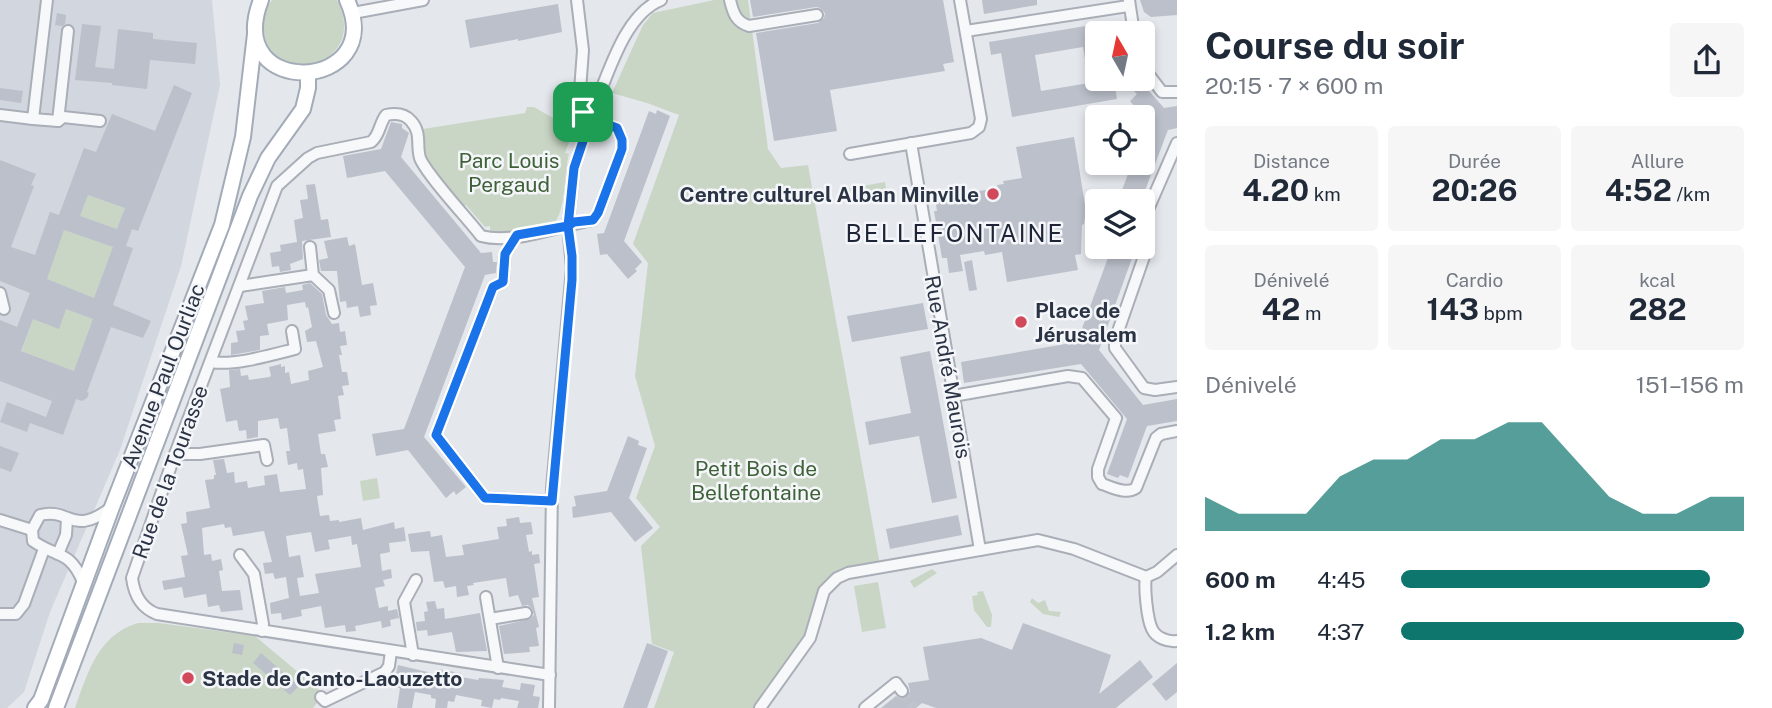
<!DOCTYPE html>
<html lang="fr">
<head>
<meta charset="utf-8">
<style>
	:root { --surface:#fff; --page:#f6f6f7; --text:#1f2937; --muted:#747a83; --accent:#0f766e }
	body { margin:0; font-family:"Public Sans",sans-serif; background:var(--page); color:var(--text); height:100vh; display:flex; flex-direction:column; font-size:26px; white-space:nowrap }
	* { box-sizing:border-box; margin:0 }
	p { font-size:23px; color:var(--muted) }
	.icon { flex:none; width:38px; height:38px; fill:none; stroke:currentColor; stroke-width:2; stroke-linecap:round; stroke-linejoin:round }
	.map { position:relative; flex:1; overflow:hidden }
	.drawer { display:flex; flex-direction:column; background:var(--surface); width:595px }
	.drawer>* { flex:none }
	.needle { width:46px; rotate:351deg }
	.fabs { position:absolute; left:1085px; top:21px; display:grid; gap:14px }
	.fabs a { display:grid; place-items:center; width:70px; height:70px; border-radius:7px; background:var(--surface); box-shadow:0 4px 10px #0003; font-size:35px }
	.pin { position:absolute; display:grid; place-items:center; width:60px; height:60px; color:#fff; margin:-30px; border-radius:14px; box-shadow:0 4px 10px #0006 }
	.round { display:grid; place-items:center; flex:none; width:74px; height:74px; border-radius:7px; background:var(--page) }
	.headline { display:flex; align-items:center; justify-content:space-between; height:119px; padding:0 28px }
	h1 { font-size:38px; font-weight:700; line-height:52px }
	.metrics { display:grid; grid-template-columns:repeat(3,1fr); gap:10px; height:119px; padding:7px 28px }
	.metrics div { display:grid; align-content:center; border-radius:7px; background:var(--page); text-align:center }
	.metrics b { font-size:30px; font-weight:700 }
	.metrics small { font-size:19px; font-weight:400 }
	.metrics p { font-size:19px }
	.chart { height:196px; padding:14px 28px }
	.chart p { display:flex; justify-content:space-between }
	.chart svg { width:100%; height:126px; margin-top:7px; fill:var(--accent); opacity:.7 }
	ul { padding:0 28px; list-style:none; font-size:23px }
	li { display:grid; grid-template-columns:112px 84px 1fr; align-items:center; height:52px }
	li i { height:18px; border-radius:9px; background:var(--accent) }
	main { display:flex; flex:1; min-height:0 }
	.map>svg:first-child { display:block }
</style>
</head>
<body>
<main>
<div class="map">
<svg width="1177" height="708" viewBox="0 0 1177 708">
	<rect width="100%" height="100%" fill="#e4e7ec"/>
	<!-- built -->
	<path fill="#d2d6de" d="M0,0H212L220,85L181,266L120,450L50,612L24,692L7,708H0Z"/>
	<!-- green -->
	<g fill="#c9d6c5">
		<path d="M272,0H337C371,67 271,90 264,31C263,19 265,9 272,0Z"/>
		<path d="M714,0H748L768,149L781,168L808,165L880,565L834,578L810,631L758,708H654L674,652L652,644L641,546L660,527L636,498L655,446L635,376L648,263L633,244L679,115L647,103L612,93L643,25L653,13Z"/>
		<path d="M527,107H534L560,122L569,142L565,153L569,154C564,171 566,214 553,224L494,234L490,233V226L485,227L466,205L461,208L424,160L423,129L525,113Z"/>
		<path d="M885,182L886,189L841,197L840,190Z"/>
		<path d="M88,195L125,208L118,229L74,214L76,207L83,210Z"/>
		<path d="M64,230L113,247L94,298L47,279Z"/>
		<path d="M66,309L87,317L98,313L74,371L22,351L33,319Z"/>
		<path d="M377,478L380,498L363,501L360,481Z"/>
		<path d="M932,569L937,573L914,588L910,581Z"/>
		<path d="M878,582L886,628L862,632L854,586Z"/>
		<path d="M983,591L992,615L991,627H987L974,610L972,596L978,595L977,592Z"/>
		<path d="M1032,598L1038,603L1045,600L1049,611L1061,612L1059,617L1043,614L1030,602Z"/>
		<path d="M138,623H159L255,636L324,694L313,708H75C88,672 98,635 138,623Z"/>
	</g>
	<!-- building -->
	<g fill="#bbc0ca" fill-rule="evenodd">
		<path d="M750,0H943L954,62L943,64L945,71L830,90L837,131L774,141L756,33L818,23L824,18L825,13L820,8L816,7L753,17Z"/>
		<path d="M982,0H1037V5L984,14Z"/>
		<path d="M1140,0H1177V15L1151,17L1144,12Z"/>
		<path d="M558,4L562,32L518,41V39L470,48L465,20Z"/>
		<path d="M57,13L66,15L65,24L62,26L55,25Z"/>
		<path d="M1104,23L1106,33H1097V79H1114L1117,99L1012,117L1001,53L991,55L989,42ZM1083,47L1089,83L1041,91L1035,55Z"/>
		<path d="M82,24L101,26L95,67L114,69L118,29L153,33V39L197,43L195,64L150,60L147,89L112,85V83L75,80Z"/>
		<path d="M1143,84L1164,108L1177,106V128L1168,130L1141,201H1118L1132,163H1143V134L1147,122L1130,101L1137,94L1134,91Z"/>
		<path d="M174,85L192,93L138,231L132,229L126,246L133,248L113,305L151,321L143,338L111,327L87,392L89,393L87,398L82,401L76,399L63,435L30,423L27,432L0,422L7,402L46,417L52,401L0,381V320L17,327L30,293L0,281V160L36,174L31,185L34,186L11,247L35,255L50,212L59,215L84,148L96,152L112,114L155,131ZM88,195L125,208L117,229L80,216ZM64,230L113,247L94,298L47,279ZM66,309L93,319L74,371L21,351L33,319L59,329Z"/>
		<path d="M0,88L23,91L21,103L0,100Z"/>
		<path d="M657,110L670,116L624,241L642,262L635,269L637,271L628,279L607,254L600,255L597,234L604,233L649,111L656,114Z"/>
		<path d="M391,122L402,124V128L409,133L401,157L481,253L492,252L493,262H497L496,273L485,275L424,437L466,487L456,495L454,491L446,498L408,450L376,456L372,434L404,429L465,267L385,171L347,178L343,156L381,149Z"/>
		<path d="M1074,137L1086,211L1084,224L1082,225L1081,254L1075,255L1078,270L1007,282L1002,252L985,255L984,251L960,255L963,271L949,273L947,258H942L934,211H937L935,198H937L936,195L965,190L966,193L998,188L997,185L1004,184L1003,181L1022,178L1016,147Z"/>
		<path d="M315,184L321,220L328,219L331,237L302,241L303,259L290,264L291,270L280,272L279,266L272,267L270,253L281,251L280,245L297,242L294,220L303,218L300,200L308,199L306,185Z"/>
		<path d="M347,237L349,246L355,244L362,285L373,283L377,305L370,306L371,315L360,317L358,306L347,308L346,301L340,302L337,271H321L319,260L328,258L324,241Z"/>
		<path d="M1112,247H1136L1099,350L1143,405L1177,399V421L1147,426L1128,478L1120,475L1118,478L1107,474L1127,419L1081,364L964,383L961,362L1077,342Z"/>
		<path d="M972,260L977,290L969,291L964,262Z"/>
		<path d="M310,283L322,294L326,315L332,324L339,323L340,332L345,331L347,345L340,346L342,355H339L342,372H347L349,385L342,386L344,395L338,396L341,419L334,420L336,431L318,434L321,454H325L328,467L321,468L323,495L317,496L320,516L329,515L330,521L339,520V522L361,518L363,530L394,522L395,529L404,527L406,541L389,543L390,552L380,554L382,571L391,569L392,578L383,580L385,586L375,588L379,608L388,606V611L397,609L399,618L390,620L391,626L382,628L381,621L355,626L356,631L346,632L345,625L325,628L321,606L301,610L302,616L282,620L281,613L271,614L270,603L289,598L286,577L275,579L273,573L265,574L263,563L272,562L264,531L233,536L231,527L225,528L224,524L202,528L204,555L211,554L212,561L221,559L223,570L219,571L222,591L240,590L243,610L221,612L219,605L208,607L206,594L184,598L182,587L164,590L162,581L185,577L181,556L188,555L181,524L187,523L186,512L210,508L205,480L214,479V475H216L213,460L224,459L227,473L234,472L235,483L247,481L248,488L265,485L264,476L277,474L280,492L306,489L303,469L298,470L297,463L288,465L286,451H290L287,428L280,429L278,418L258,421V437L247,439L246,430L239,431L237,420L226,422L220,389L230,387L229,370L240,369L241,376L248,375L249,380L269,377L271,376L269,367L281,364V367L285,366V373L289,372L291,384L309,380L308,371L323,367L316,341L307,342L305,331L312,327L308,307L306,308L305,302L287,305L288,320L267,324L269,335L260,336V350L231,355V343L238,342L236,331L245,330L243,321L248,320L245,306L264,303L262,291L285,287L286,293L303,290L302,285ZM311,532L315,552L330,549L328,540L351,536L352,545L357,544L361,567L315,574L319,593L300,596L297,578L304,577L300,555L289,557L286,536Z"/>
		<path d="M923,303L928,329L852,342L847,316Z"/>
		<path d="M930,351L957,498L932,503L919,436L869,445L865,422L911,413L900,357Z"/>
		<path d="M628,436L639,441L638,445L647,448L629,498L653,528L635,542L611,512L573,518L572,507L576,506L574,496L607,491Z"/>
		<path d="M0,446L19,453L11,472L0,468Z"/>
		<path d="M958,515L962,535L890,549L886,529Z"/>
		<path d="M519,517L520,523L531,522L533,534L526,535L529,552L532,551V555L539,554L540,563L534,564L539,597L532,598L539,627L536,628L539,646L529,647L530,652L504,654L499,626L530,619L534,615L532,609L528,605L522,606L518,595L509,597L506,578L473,583L474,585L467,586L469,595L457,597L456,586L445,588L443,581L434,582L429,551L411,552L408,534L430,531L431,537L442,535L446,557L464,555L462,545L499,539L497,527L507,526L506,519Z"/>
		<path d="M435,601L437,609L444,608L445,619L480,613L487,651L456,652L452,632L428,636L427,630L417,631L416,622L425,621L424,612L428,611L426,602Z"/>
		<path d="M1023,623L1111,655L1099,694L1140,660L1153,677L1116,708H936L922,703L916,708H881L896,696L902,699L907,697L910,691L908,683L929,680L923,647L981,638L1012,650Z"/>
		<path d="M234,643L244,645L242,655L232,653Z"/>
		<path d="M647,643L668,651L647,708H623Z"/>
		<path d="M261,653L299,686L290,695L253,663Z"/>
		<path d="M1177,663V692L1166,701L1152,684Z"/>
		<path d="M398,665L436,674L437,669L461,673V677L478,680L479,678L504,680L502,687L520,690L521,683L535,685L533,696L540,697L538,708H517L519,701L501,698L500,700L494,699L492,708L481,706L482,700L456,695L454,702L448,701L447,708H435L436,699L431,698V695L415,692L412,708H397L400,688L393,687Z"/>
	</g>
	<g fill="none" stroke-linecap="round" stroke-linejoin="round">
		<!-- minor-tunnel -->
		<path stroke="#bfc3cb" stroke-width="10" stroke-dasharray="10 5" stroke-linecap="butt" d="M902,691L914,708"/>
		<defs>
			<g id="minor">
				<path d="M577,0L583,50L579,104L583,112"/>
				<path d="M730,0C733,13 736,22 749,26L817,15"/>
				<path d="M1129,0L1134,33"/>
				<path d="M353,13L423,0"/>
				<path d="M966,31L1128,6"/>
				<path d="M1143,67L1162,92H1177"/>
				<path d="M583,112L576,117L575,124L578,130L586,132"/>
				<path d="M0,115L33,119L47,0"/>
				<path d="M593,116L595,105C609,72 625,14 661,0"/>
				<path d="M33,119L58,121L63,117L100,121"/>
				<path d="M58,121L68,31"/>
				<path d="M911,143L980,550"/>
				<path d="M1177,143L1143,221L1148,245L1115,340V348L1144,388L1155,390L1177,387"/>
				<path d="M850,154L971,133L979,127L981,119L960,0"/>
				<path d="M517,235L505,254L503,282L493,287L436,435L485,498L552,501"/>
				<path d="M310,247L313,275L329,290L334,313"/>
				<path d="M240,286L313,275"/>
				<path d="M0,293L4,309"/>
				<path d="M211,362C234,366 271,355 295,349L292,331"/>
				<path d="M953,396L1068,376L1082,378L1116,418L1098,469V477L1102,484C1112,487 1126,495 1136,488L1156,438L1161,434L1177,431"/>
				<path d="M175,454H200L264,445L267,460"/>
				<path d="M0,520L32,530"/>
				<path d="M58,554L66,535L67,519"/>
				<path d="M240,555L254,574L263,624L262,631"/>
				<path d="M1146,577C1144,587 1147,619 1152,629C1156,638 1168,642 1177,641"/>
				<path d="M83,582C70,550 57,558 33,541L32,530L40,515C70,507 72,538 112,507"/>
				<path d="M486,597L498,668"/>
				<path d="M0,614H16L24,604L44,549"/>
				<path d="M490,619L526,613"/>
				<path d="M413,655L404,602L416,580"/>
				<path d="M550,675L157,614C141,608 134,594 132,578L175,454L277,186L308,158L317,153L371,142C380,135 379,124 386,115C396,113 405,114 411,121C422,133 416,145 420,158C426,174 468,219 481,236C514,245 560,225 593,220L598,213L622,149V140L617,128L603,123H595"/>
				<path d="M321,697L325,701L385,672L389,666L391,651"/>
				<path d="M549,708L552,488L572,268L568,226L574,168L586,132"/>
				<path d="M760,708L810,638L824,591L837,578L848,573L1038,540L1074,549L1146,577L1157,572L1177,555"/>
				<path d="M865,708L896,683L902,691"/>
			</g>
			<g id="major">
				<path d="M261,0C222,101 389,92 347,0"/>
				<path d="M35,708L41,700L112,507L222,225L243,137L255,34"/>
				<path d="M56,708L250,196L268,158L303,109L308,88V74"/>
			</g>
		</defs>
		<!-- minor casing -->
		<use href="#minor" stroke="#a9aeb7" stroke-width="14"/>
		<!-- major casing -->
		<use href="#major" stroke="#a3abb8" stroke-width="18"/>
		<!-- minor -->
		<use href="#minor" stroke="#f7f8fa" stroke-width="10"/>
		<!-- major -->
		<use href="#major" stroke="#fff" stroke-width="14"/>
	</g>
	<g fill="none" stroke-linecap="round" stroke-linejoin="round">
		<defs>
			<path id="route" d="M583,112L575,120L576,127L586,132L574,168L568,226L517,235L505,254L503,282L493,287L436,435L485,498L552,501L572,280V256L568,226L574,222L593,220L598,213L622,149V140L617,128L603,123H595L590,114L583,112"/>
		</defs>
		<!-- route casing -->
		<use href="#route" stroke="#fff" stroke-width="14"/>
		<!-- route -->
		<use href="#route" stroke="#1a73e8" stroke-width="9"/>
	</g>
	<!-- markers -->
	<g fill="#d1495b" stroke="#f4f6f9" stroke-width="2.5">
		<circle cx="993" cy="194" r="7"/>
		<circle cx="1021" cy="322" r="7"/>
		<circle cx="188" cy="678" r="7"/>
	</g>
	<g text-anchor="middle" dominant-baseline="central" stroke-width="5" stroke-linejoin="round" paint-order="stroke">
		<!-- park labels -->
		<g font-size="21" fill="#3f6138" stroke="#f4f6f9">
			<text x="509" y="160">Parc Louis<tspan x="509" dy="24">Pergaud</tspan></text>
			<text x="756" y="468">Petit Bois de<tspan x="756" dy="24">Bellefontaine</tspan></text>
		</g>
		<!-- poi labels -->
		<g font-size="21" font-weight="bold" fill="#2b3445" stroke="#f4f6f9" text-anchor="start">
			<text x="979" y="194" text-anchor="end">Centre culturel Alban Minville</text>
			<text x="1035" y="310">Place de<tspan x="1035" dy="24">Jérusalem</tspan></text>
			<text x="202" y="678">Stade de Canto-Laouzetto</text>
		</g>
		<!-- street labels -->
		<g font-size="21" fill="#2b3445" stroke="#f4f6f9">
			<text transform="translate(948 367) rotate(80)">Rue André Maurois</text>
			<text transform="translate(163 376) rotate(-69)">Avenue Paul Ourliac</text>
			<text transform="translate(170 472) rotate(-70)">Rue de la Tourasse</text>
		</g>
		<!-- quarter labels -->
		<g font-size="24" letter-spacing="2" fill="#1d2536" stroke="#f4f6f9">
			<text x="955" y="233">BELLEFONTAINE</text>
		</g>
	</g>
</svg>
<div class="fabs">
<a><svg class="needle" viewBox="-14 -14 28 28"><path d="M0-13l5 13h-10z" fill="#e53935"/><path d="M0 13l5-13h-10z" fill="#747a83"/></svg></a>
<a><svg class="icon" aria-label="locate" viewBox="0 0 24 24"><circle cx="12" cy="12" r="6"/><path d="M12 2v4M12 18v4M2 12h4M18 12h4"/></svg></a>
<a><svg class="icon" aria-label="layers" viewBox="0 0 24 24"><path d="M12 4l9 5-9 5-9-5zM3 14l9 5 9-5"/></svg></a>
</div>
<div class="pin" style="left:583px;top:112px;background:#1e9e55"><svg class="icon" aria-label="arrive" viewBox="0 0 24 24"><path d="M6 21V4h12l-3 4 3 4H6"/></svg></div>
</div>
<section class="drawer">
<div class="headline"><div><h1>Course du soir</h1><p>20:15 · 7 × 600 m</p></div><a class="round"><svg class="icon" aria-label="share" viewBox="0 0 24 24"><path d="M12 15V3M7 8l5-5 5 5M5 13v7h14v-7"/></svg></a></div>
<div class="metrics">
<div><p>Distance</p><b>4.20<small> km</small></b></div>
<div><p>Durée</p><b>20:26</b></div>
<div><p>Allure</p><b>4:52<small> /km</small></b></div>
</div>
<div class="metrics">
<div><p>Dénivelé</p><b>42<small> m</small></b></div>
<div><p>Cardio</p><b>143<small> bpm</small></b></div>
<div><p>kcal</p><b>282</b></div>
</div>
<div class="chart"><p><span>Dénivelé</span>151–156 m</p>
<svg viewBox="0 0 160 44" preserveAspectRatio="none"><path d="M0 44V32L10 38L20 38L30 38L40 25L50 19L60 19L70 12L80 12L90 6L100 6L110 19L120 32L130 38L140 38L150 32L160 32V44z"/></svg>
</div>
<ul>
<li><b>600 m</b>4:45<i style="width:90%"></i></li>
<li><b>1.2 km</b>4:37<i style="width:100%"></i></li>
</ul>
</section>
</main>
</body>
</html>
